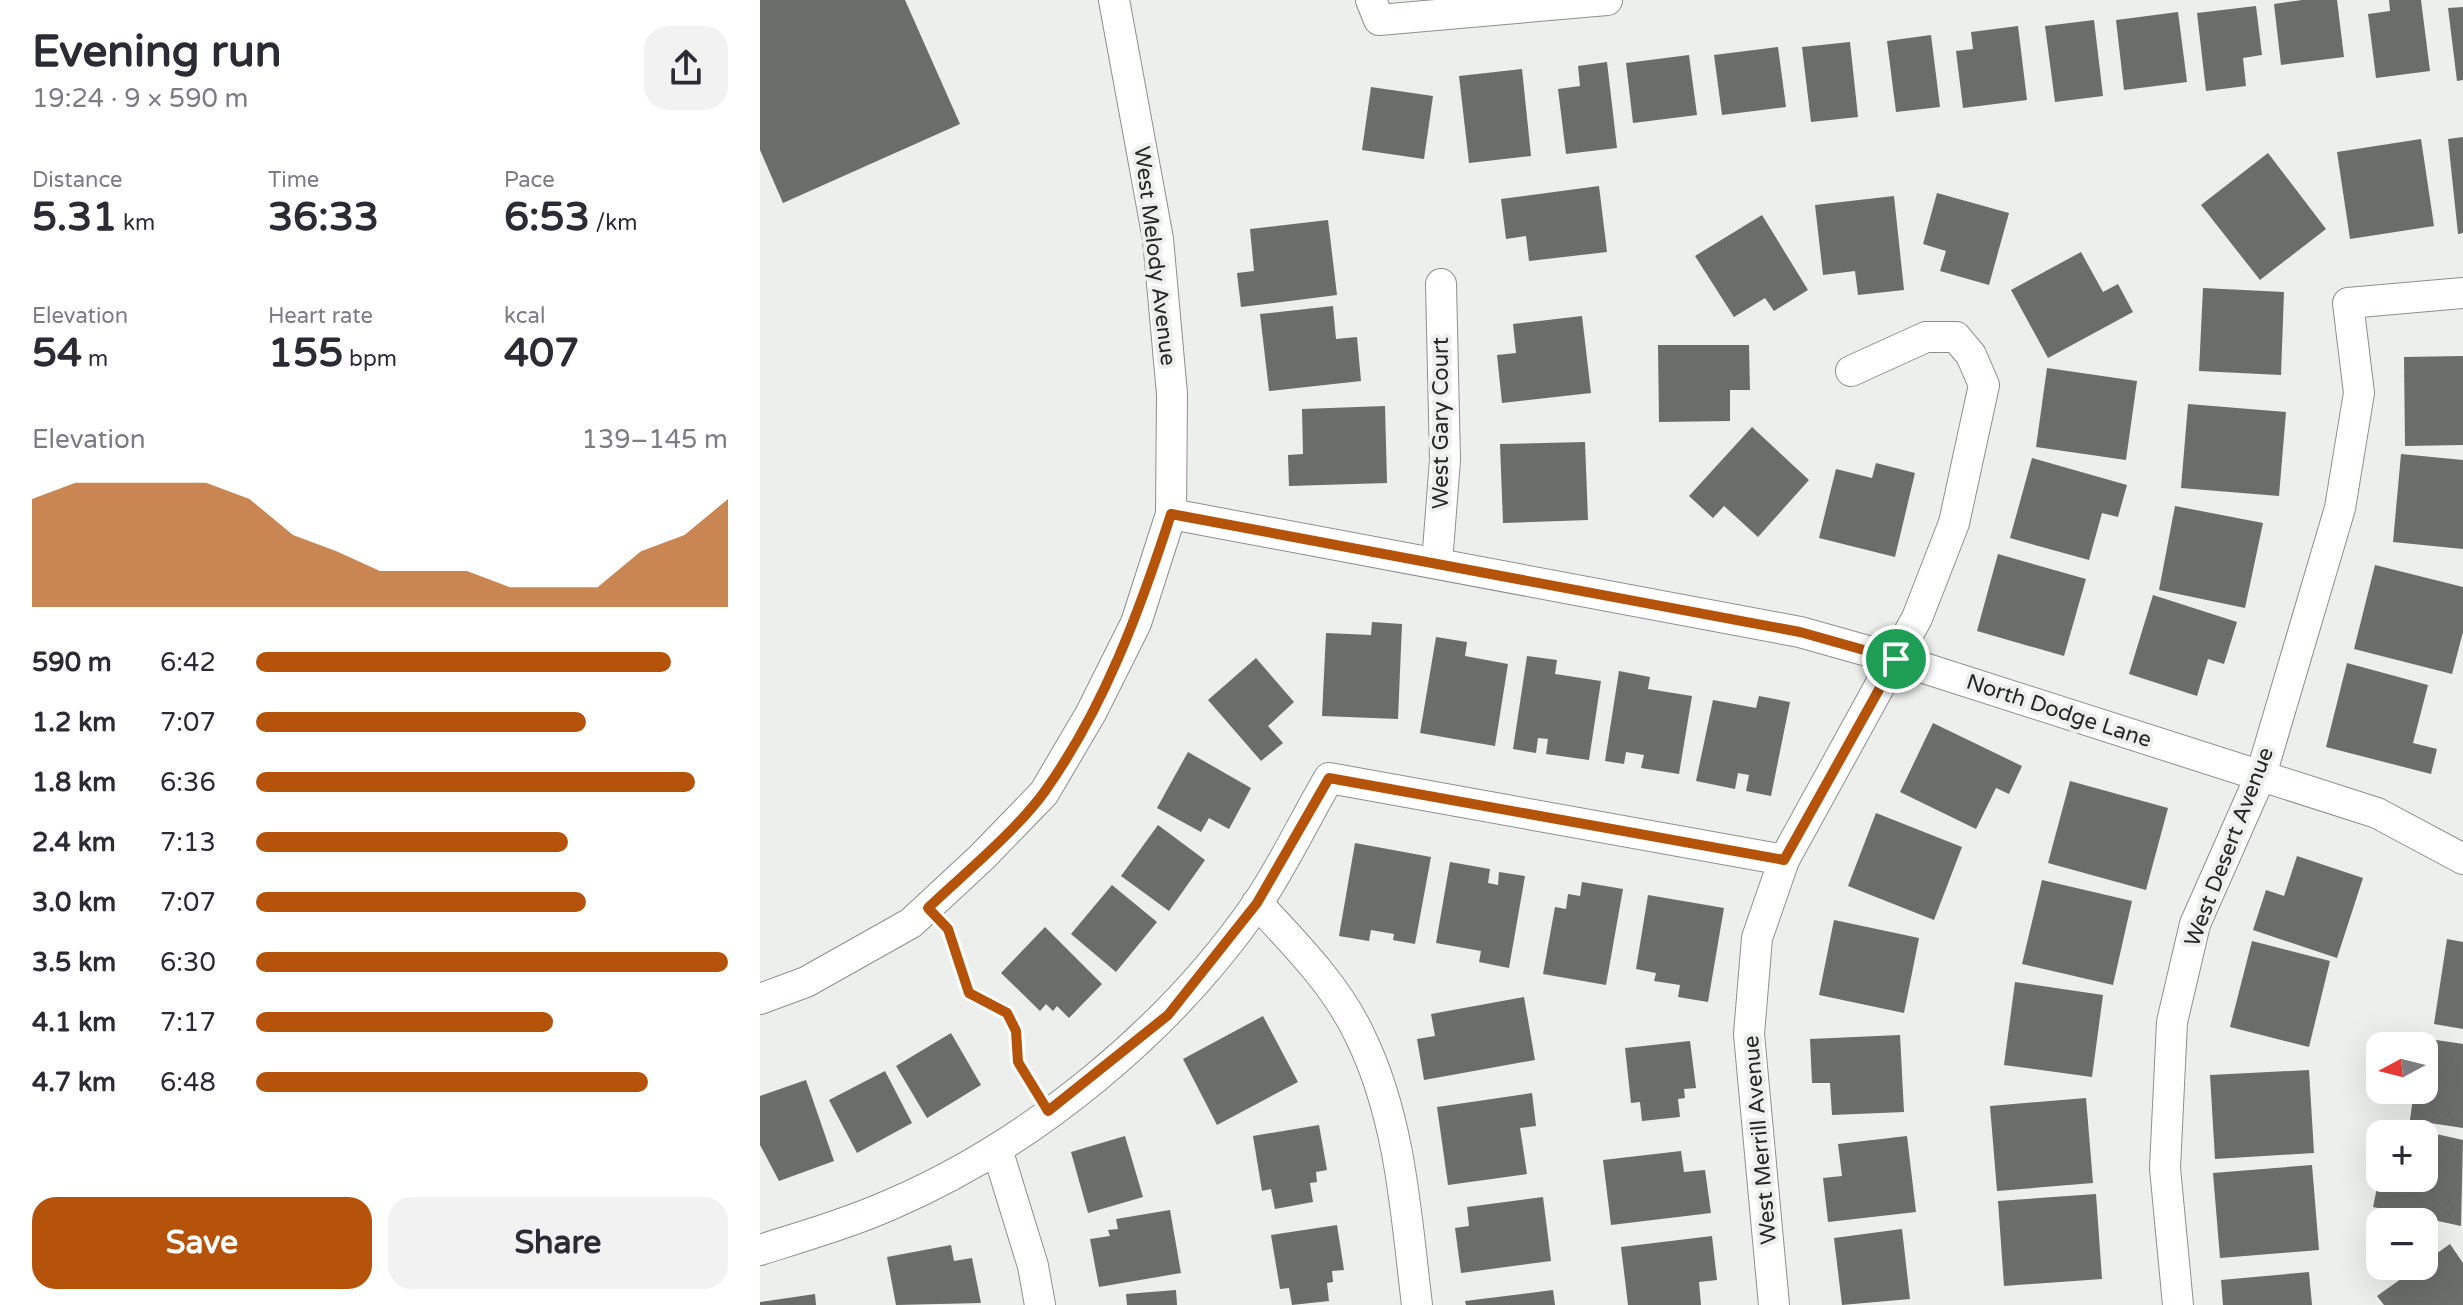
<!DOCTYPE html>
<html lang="en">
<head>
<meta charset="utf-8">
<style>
	:root { --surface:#fff; --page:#f2f2f3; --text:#2b2b33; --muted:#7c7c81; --accent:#b45309 }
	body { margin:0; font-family:"Varela Round",sans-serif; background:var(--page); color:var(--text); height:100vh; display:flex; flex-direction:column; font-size:30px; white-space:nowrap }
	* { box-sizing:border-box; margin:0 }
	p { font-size:26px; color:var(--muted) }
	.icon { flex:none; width:44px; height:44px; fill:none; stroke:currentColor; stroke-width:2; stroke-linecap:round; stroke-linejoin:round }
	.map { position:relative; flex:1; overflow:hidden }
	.details { display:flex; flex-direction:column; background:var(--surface); width:760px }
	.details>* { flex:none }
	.needle { width:52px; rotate:263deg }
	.buttons { position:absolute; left:1606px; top:1032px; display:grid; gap:16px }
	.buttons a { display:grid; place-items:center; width:72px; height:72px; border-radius:16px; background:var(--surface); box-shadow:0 8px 32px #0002; font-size:40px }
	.pin { position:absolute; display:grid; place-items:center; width:68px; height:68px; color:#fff; margin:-34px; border:4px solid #fff; border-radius:50%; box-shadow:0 2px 8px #0007 }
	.round { display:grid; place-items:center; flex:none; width:84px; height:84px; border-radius:24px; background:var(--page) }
	.overview { display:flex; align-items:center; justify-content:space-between; height:136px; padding:0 32px }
	h1 { font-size:44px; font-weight:800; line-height:60px }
	.stats { display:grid; grid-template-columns:repeat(3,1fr); gap:12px; height:136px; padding:8px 32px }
	.stats div { display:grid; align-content:center }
	.stats b { font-size:40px; font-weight:800 }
	.stats small { font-size:22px; font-weight:400 }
	.stats p { font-size:22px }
	.chart { height:224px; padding:16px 32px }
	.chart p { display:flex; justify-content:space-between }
	.chart svg { width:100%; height:144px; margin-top:8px; fill:var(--accent); opacity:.7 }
	.button { display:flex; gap:16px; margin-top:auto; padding:16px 32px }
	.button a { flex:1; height:92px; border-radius:24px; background:var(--accent); color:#fff; font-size:32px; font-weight:800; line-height:92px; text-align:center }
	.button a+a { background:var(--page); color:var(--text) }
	ul { padding:0 32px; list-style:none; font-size:26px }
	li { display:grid; grid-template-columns:128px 96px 1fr; align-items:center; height:60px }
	li i { height:20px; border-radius:10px; background:var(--accent) }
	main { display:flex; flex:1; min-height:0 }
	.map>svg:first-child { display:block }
</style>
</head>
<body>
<main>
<section class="details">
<div class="overview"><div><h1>Evening run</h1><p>19:24 · 9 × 590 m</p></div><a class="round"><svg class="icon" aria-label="share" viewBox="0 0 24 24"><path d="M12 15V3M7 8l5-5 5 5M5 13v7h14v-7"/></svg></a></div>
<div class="stats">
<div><p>Distance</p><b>5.31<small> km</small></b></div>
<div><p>Time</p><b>36:33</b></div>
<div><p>Pace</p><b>6:53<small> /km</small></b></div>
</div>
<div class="stats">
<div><p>Elevation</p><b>54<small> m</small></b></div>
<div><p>Heart rate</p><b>155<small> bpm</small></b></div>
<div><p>kcal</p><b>407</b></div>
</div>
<div class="chart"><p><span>Elevation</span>139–145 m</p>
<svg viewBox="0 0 160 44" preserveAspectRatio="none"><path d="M0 44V11L10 6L20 6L30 6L40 6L50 11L60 22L70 27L80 33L90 33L100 33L110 38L120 38L130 38L140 27L150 22L160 11V44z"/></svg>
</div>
<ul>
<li><b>590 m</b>6:42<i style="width:88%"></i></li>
<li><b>1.2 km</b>7:07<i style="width:70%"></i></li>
<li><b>1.8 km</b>6:36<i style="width:93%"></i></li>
<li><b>2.4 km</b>7:13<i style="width:66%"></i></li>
<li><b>3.0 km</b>7:07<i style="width:70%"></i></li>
<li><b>3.5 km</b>6:30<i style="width:100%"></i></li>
<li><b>4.1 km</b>7:17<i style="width:63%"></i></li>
<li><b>4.7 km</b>6:48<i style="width:83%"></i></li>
</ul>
<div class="button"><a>Save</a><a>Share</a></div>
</section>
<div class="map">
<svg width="1703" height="1305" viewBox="0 0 1703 1305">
	<rect width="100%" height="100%" fill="#ecefec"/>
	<!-- building -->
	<g fill="#6a6d6a">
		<path d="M0,0H145L200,124L23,203L0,150Z"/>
		<path d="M1542,0H1577L1584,57L1521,65L1514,4Z"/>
		<path d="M1629,0H1661L1670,71L1616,78L1608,14L1630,11Z"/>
		<path d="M1496,6L1502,55L1483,58L1486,86L1446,91L1437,13Z"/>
		<path d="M1703,7V80L1697,81L1688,8Z"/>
		<path d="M1418,12L1427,82L1364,90L1356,20Z"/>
		<path d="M1334,20L1343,96L1295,102L1285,26Z"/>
		<path d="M1258,26L1267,100L1203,108L1196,51L1213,49L1211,32Z"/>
		<path d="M1171,35L1180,107L1136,112L1127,41Z"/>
		<path d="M1090,42L1098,117L1051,122L1042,47Z"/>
		<path d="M1018,47L1026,107L962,115L954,55Z"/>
		<path d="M929,55L937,115L873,123L866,63Z"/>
		<path d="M847,62L857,148L806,154L798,89L820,86L818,66Z"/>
		<path d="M762,69L771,156L709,163L699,76Z"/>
		<path d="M611,87L673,96L664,159L602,150Z"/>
		<path d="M1703,137V233L1698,234L1688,139Z"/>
		<path d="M1661,139L1674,226L1590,239L1577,152Z"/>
		<path d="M1508,153L1566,229L1500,280L1441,205Z"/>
		<path d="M839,186L847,252L769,261L766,236L746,239L741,199Z"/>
		<path d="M1177,193L1249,213L1229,285L1180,271L1186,251L1163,244Z"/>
		<path d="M1134,196L1144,290L1098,295L1095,271L1063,275L1055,205Z"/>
		<path d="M1002,215L1048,290L1014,311L1005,298L974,317L935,256Z"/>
		<path d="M568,220L577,295L481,307L477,273L494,271L490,229Z"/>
		<path d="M1321,252L1343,292L1358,284L1373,312L1288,358L1251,290Z"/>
		<path d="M1443,288L1524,292L1521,375L1439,371Z"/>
		<path d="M573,306L576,339L597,337L601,381L509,391L500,314Z"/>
		<path d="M822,316L831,393L742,403L737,355L756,353L753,324Z"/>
		<path d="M898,345H989L990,390H970V421L899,422Z"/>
		<path d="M1703,356V445L1645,446L1644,357Z"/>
		<path d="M1287,368L1377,381L1366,460L1276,447Z"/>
		<path d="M1428,404L1526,412L1519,496L1421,488Z"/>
		<path d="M625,406L627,483L529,486L528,455L543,454L542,409Z"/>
		<path d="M992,427L1049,480L998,537L964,506L953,518L929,496Z"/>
		<path d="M825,442L828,520L743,523L740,444Z"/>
		<path d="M1641,454L1703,460V549L1633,542Z"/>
		<path d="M1272,458L1367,485L1358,517L1342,513L1329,560L1250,538Z"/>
		<path d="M1116,463L1155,473L1135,557L1059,538L1076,469L1112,478Z"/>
		<path d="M1415,506L1503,523L1485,608L1399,590Z"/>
		<path d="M1238,554L1326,579L1304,656L1217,631Z"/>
		<path d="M1615,565L1703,587V632L1692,674L1594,649Z"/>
		<path d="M1393,595L1477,622L1464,664L1448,659L1437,696L1369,674Z"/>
		<path d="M612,622L642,624L638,719L562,716L566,633L611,635Z"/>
		<path d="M676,637L707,642L705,656L748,664L735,746L660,733Z"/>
		<path d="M767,656L797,660L795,674L841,681L829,760L786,754L788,739L778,738L776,753L753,749Z"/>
		<path d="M496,658L534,702L508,726L523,743L501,761L448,700Z"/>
		<path d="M1587,663L1668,685L1653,743L1677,749L1671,774L1566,747Z"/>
		<path d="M859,671L890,677L888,689L932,696L919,774L881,768L884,755L866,752L864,764L845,761Z"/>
		<path d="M999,696L1030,702L1011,796L986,791L989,775L978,773L975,789L936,781L953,700L996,708Z"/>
		<path d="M1173,723L1262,766L1249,794L1236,788L1216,829L1140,792Z"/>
		<path d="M428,752L491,788L469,829L449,818L441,832L397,808Z"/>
		<path d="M1310,781L1408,808L1386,890L1288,863Z"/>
		<path d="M1116,813L1202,847L1174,920L1088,886Z"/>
		<path d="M398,825L445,860L409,911L361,876Z"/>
		<path d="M595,843L671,857L655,944L633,940L634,934L611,930L609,941L579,936Z"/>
		<path d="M1537,856L1603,878L1577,958L1493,930L1506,890L1524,896Z"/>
		<path d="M690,862L730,869L728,883L738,885L739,872L765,876L749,968L719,962L721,951L676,943Z"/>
		<path d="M1282,880L1372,901L1353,985L1262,964Z"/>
		<path d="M822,882L863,889L846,985L783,974L795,907L806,909L808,894L820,896Z"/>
		<path d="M352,885L397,922L356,972L311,934Z"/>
		<path d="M888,895L964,908L948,1002L918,997L920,985L894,981L896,973L876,969Z"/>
		<path d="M1074,920L1159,938L1144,1013L1059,995Z"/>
		<path d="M285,927L342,984L309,1018L297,1006L293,1011L286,1004L280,1011L241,973Z"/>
		<path d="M1687,939L1703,942V1029L1674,1024Z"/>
		<path d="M1492,941L1570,961L1549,1047L1470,1027Z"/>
		<path d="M1255,982L1343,995L1332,1077L1244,1065Z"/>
		<path d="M764,997L775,1060L664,1080L657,1039L675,1036L671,1014Z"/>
		<path d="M503,1016L538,1082L457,1125L423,1059Z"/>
		<path d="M191,1033L221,1085L167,1118L136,1066Z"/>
		<path d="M1140,1035L1144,1112L1072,1115L1070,1083H1052L1050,1039Z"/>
		<path d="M1663,1038L1703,1044V1128L1650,1120L1654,1090H1664Z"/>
		<path d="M930,1041L936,1088L924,1089L925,1098L918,1099L920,1117L882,1121L880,1102L871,1103L865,1048Z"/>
		<path d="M1549,1070L1554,1153L1455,1159L1450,1075Z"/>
		<path d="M125,1071L152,1123L97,1153L69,1100Z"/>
		<path d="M46,1080L74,1161L19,1181L0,1145V1096Z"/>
		<path d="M772,1093L776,1126L760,1128L767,1174L688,1185L677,1107Z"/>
		<path d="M1326,1098L1333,1183L1237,1191L1230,1106Z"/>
		<path d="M1631,1124L1703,1140L1701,1226L1613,1207L1619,1178H1664V1134H1629Z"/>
		<path d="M559,1125L567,1170L556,1172L557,1182L550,1183L553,1202L515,1209L511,1189L502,1191L493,1136Z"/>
		<path d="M365,1136L383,1197L328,1213L311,1152Z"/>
		<path d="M1147,1136L1156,1212L1068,1222L1063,1178L1082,1176L1078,1144Z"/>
		<path d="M921,1151L924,1172L945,1170L951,1213L851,1225L843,1160Z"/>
		<path d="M1552,1165L1559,1250L1460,1258L1453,1173Z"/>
		<path d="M1336,1194L1342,1279L1244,1286L1238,1201Z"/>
		<path d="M783,1197L791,1261L701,1273L695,1228L709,1226L707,1207Z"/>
		<path d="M410,1210L421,1273L339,1287L330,1239L350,1236L348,1230L358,1229L356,1219Z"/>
		<path d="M577,1225L584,1270L572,1271L573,1282L567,1283L569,1301L532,1305L529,1288L520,1289L511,1235Z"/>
		<path d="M1142,1229L1150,1299L1082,1305L1074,1238Z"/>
		<path d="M952,1236L957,1280L939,1282L941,1305H868L861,1247Z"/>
		<path d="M1690,1244L1703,1263V1305H1624L1617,1296Z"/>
		<path d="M191,1245L194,1261L212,1258L221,1303L136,1305L127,1257Z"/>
		<path d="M1549,1272L1552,1305H1463L1461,1280Z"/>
		<path d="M416,1290L417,1305H367L366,1294Z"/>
		<path d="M793,1290L795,1305H706L705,1301Z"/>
		<path d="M55,1294L56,1305H0V1302Z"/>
	</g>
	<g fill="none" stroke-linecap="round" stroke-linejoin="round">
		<defs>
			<g id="street">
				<path d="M611,0L619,20L847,0"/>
				<path d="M411,514L1040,632L1136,659L1617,813L1703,859"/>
				<path d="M677,563L685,460L681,284"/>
				<path d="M497,903C535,944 578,987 601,1038C641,1121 646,1215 657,1305"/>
				<path d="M0,999L46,982L151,923L222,857L284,793L331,713L376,623L411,514L412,394L398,239L354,0"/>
				<path d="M237,1149L273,1266L280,1305"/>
				<path d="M0,1250C44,1236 89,1223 132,1204C273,1143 410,1030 497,904C524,864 545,819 569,778L1024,860"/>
				<path d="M1014,1305L989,1034L997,938L1024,860L1157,618L1194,523L1224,385L1211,355L1196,337H1166L1091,371"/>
				<path d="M1418,1305L1405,1168L1412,1022L1435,924L1501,775L1580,508L1599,393L1588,303L1703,293"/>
			</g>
		</defs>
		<!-- street casing -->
		<use href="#street" stroke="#8d8f8d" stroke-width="32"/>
		<!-- path -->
		<path stroke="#aeb0ae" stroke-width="5" stroke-dasharray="6 6" stroke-linecap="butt" d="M185,926C200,946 194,975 208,992C223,1009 249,1005 256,1030C264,1056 254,1061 274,1090"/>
		<!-- street -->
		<use href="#street" stroke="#fff" stroke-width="30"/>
	</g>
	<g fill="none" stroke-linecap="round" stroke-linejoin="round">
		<defs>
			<path id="route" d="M411,514L1040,632L1136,659L1024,860L569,778L497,903L408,1015L288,1111L258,1062L256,1031L247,1013L209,993L188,929L168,908C203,875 258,829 285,791C344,708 380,610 411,514Z"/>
		</defs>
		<!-- route casing -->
		<use href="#route" stroke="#fff" stroke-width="16"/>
		<!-- route -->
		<use href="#route" stroke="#b45309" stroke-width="10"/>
	</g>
	<g text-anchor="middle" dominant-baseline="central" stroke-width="8" stroke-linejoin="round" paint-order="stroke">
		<!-- street labels -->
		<g font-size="22" fill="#262726" stroke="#ecefec">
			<text transform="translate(395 256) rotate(83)">West Melody Avenue</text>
			<text transform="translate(681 423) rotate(-90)">West Gary Court</text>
			<text transform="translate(1299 711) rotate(18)">North Dodge Lane</text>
			<text transform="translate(1469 847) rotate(-69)">West Desert Avenue</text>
			<text transform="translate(1000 1140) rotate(-95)">West Merrill Avenue</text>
		</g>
	</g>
</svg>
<div class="buttons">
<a><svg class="needle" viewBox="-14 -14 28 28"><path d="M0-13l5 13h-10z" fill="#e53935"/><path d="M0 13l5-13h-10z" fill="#7c7c81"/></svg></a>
<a>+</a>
<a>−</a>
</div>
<div class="pin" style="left:1136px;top:659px;background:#1e9e55"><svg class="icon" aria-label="arrive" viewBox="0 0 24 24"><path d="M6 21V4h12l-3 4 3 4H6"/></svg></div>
</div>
</main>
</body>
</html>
